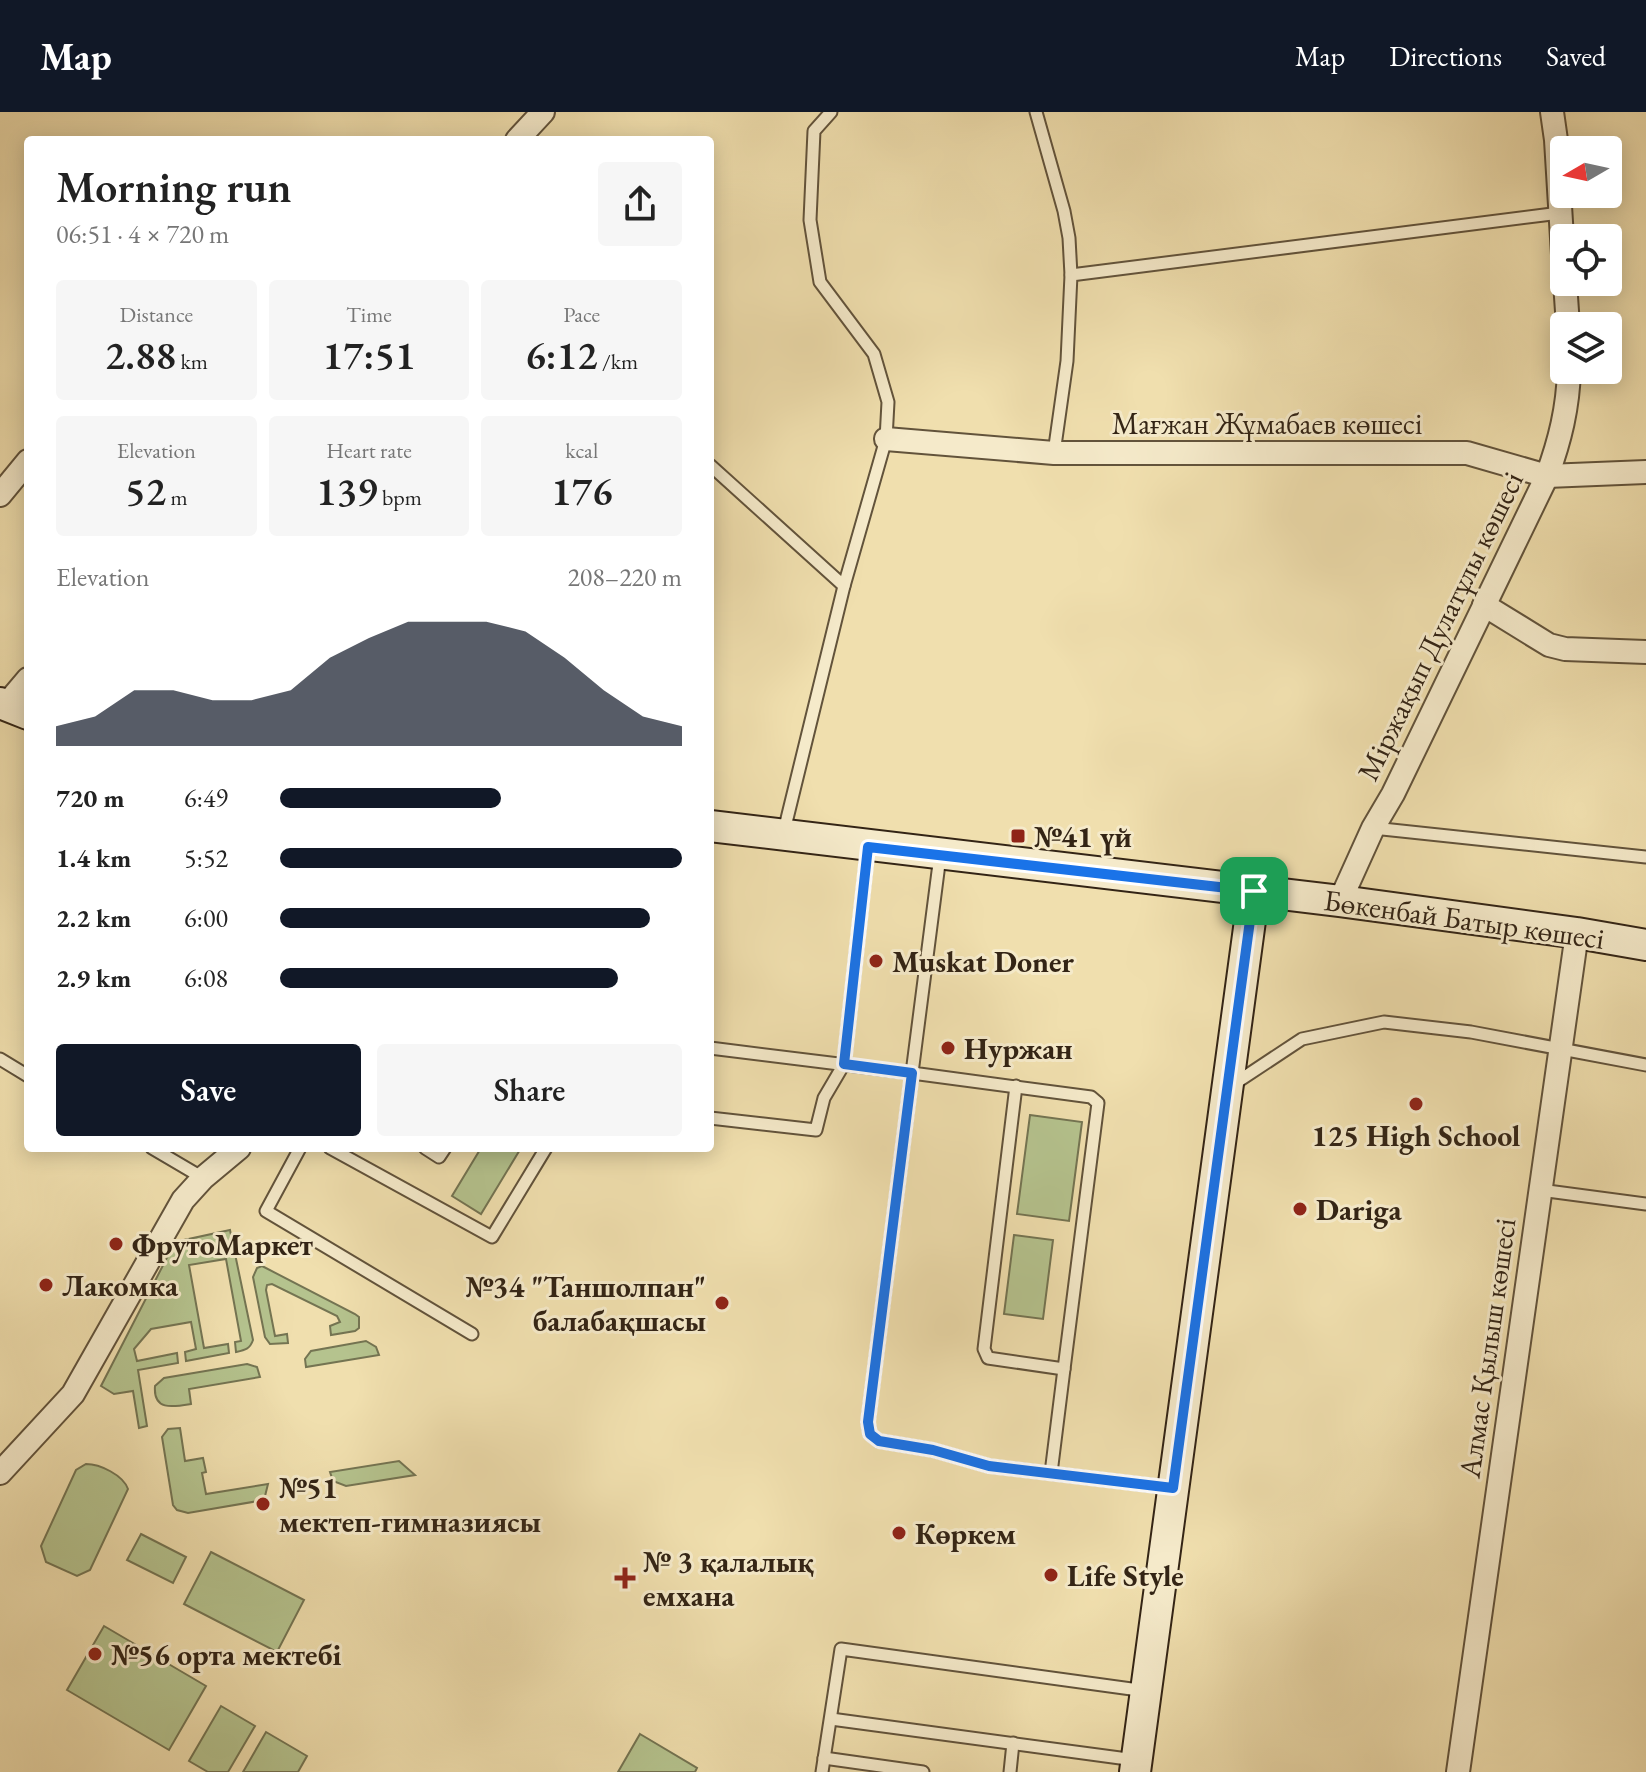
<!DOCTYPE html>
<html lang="en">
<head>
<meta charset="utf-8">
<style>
	:root { --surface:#fff; --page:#f6f6f6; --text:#222; --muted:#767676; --accent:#111827 }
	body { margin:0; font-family:"EB Garamond",serif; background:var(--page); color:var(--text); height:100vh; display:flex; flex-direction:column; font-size:30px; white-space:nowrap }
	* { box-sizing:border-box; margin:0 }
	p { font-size:26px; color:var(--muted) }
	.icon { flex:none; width:44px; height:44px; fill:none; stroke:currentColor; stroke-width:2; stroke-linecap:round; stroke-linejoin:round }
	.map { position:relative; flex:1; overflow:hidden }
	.side { position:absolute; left:24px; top:24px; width:690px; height:1016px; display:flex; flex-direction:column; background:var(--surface); border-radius:8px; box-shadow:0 4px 20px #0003 }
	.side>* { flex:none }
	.needle { width:52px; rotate:261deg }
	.buttons { position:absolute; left:1550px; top:24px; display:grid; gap:16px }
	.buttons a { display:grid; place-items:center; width:72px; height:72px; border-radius:8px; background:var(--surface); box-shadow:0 4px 20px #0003; font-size:40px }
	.pin { position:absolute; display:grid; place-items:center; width:68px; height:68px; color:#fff; margin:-34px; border-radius:16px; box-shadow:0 4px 12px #0006 }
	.round { display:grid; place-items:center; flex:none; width:84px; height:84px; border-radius:8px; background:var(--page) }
	.summary { display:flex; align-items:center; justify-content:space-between; height:136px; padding:0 32px }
	h1 { font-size:44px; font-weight:600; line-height:60px }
	.metrics { display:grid; grid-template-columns:repeat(3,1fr); gap:12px; height:136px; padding:8px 32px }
	.metrics div { display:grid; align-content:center; border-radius:8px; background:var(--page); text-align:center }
	.metrics b { font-size:40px; font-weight:600 }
	.metrics small { font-size:22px; font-weight:400 }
	.metrics p { font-size:22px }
	.chart { height:224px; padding:16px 32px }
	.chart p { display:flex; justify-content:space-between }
	.chart svg { width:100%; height:144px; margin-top:8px; fill:var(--accent); opacity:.7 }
	.cta { display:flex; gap:16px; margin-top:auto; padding:16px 32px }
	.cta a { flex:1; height:92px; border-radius:8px; background:var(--accent); color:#fff; font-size:32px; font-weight:600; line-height:92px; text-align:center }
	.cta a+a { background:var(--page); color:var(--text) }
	ul { padding:0 32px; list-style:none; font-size:26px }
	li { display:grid; grid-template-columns:128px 96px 1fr; align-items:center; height:60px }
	li i { height:20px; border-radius:10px; background:var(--accent) }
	header { display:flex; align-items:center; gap:48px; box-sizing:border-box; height:112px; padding:0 40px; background:var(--accent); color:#fff }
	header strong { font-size:38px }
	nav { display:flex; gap:44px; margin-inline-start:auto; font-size:28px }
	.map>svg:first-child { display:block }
</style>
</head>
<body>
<header>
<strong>Map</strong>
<nav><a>Map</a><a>Directions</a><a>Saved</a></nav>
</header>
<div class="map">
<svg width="1646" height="1660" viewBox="0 0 1646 1660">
	<rect width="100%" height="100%" fill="#f0dfae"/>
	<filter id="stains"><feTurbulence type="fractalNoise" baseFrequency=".0025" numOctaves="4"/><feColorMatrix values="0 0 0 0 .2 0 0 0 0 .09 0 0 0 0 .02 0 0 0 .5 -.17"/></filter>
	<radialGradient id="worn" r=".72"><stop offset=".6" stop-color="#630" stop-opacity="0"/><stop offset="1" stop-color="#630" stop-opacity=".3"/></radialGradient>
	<!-- green -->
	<g fill="#b5c38e" stroke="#747452" stroke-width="2">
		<path d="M1030,1003L1082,1010L1069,1109L1017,1102Z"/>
		<path d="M481,1036H521L481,1102L452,1084Z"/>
		<path d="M230,1118L253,1228C250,1237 245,1238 236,1240L235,1230L241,1229L226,1147L189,1153L204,1236L228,1232L229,1241L186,1249L185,1240L196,1237L191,1210L151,1217L134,1237L137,1249L177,1241L178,1251L138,1258L147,1314L139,1316L133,1279L114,1282L101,1274L175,1130Z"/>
		<path d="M1014,1123L1053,1128L1043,1207L1004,1202Z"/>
		<path d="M262,1154L355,1202L359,1205V1216L355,1219L331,1223L330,1214L340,1210L337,1204L272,1172L267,1173L266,1178L275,1224L287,1222L288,1231L270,1232L265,1225L253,1165L257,1156Z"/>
		<path d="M366,1229L376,1235L379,1243L306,1255L305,1247L311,1239Z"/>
		<path d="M247,1252L257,1255L260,1265L189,1277L191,1292C173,1295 153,1299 155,1274L164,1266Z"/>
		<path d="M180,1316L185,1349L203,1346L206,1360L202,1361L206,1382L268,1372L264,1388L188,1401L177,1398L173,1393L162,1325L168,1317Z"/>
		<path d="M399,1349L415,1363L346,1374L333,1369L330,1360Z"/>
		<path d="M86,1352C100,1352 123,1363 128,1377L90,1458L77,1464L46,1450L41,1434L76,1358Z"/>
		<path d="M141,1422L186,1445L173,1471L127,1448Z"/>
		<path d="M211,1440L304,1488L277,1540L184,1492Z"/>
		<path d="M104,1514L206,1574L169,1638L67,1578Z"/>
		<path d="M221,1594L255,1614L228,1660H208L189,1649Z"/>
		<path d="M266,1620L307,1644L298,1660H243Z"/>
		<path d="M640,1622L697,1656L695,1660H618Z"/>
	</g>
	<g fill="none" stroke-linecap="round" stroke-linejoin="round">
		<defs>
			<g id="lane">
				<path d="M1036,0L1064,99L1069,126L1071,163"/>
				<path d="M1054,341L1067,249L1071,163L1560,101"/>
				<path d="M710,353L844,474"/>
				<path d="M1373,716L1646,745"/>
				<path d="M783,723L844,474L886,327L888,290L874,242L820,170L810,108L814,19L831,0"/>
				<path d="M940,744L912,961L1091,985L1098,991L1064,1257"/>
				<path d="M710,936L912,961L868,1310L870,1322L879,1329L933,1338L989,1354L1173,1376"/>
				<path d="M0,947L28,964"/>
				<path d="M1234,972L1302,927L1384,910L1471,920L1646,953"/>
				<path d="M1016,974L984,1237L988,1246L1064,1257L1051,1361"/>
				<path d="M710,1006L816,1018L824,986L844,952L868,735"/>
				<path d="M152,1036L203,1066"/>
				<path d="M300,1036L266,1099L472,1222"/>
				<path d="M330,1036L492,1125L546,1036"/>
				<path d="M425,1036L439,1045L445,1036"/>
				<path d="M1540,1078L1646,1092"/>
				<path d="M831,1607L1135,1648"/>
				<path d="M824,1646L923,1660"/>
				<path d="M822,1660L841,1537L1146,1579"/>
				<path d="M1010,1660L1013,1631"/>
			</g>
			<g id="street">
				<path d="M1552,0L1556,28L1564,159"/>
				<path d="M517,28L543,0"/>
				<path d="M1565,170L1568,214"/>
				<path d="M886,327L1054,341H1467L1547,364L1646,360"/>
				<path d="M0,383L28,349"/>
				<path d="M1484,493L1549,533L1565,537L1646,540"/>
				<path d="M5,594L28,567"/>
				<path d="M1340,789L1373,716L1393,682L1547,364C1560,328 1568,296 1569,258"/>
				<path d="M0,1361L73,1282L183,1088L203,1066L239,1036"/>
				<path d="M1458,1660L1577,821"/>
			</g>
			<g id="secondary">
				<path d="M0,591L28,602"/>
				<path d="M710,714L1340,789L1577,821L1646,833"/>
				<path d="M1135,1660L1254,779"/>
			</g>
		</defs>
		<!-- lane casing -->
		<use href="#lane" stroke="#62533b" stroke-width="15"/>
		<!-- street casing -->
		<use href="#street" stroke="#62533b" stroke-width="26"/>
		<!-- secondary casing -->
		<use href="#secondary" stroke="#332415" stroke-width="34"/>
		<!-- lane -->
		<use href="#lane" stroke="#f5eaca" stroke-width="11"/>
		<!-- street -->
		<use href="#street" stroke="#f5eaca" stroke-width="22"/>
		<!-- secondary -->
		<use href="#secondary" stroke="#f5eaca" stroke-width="30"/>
	</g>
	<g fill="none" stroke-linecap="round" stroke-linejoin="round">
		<defs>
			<path id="route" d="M868,735L1254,779L1173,1376L989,1354L933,1338L879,1329L870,1322L868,1310L912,961L844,952Z"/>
		</defs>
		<!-- route casing -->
		<use href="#route" stroke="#fff" stroke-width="16"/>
		<!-- route -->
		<use href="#route" stroke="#1a73e8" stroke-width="10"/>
	</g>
	<!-- markers -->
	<g fill="#8f2418" stroke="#f5eaca" stroke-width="3">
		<rect x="1010" y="716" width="16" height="16" rx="4"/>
		<circle cx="876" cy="849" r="8"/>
		<circle cx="948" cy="936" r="8"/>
		<circle cx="1416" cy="992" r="8"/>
		<circle cx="1300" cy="1097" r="8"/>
		<circle cx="116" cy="1132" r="8"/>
		<circle cx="46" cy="1173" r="8"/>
		<circle cx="722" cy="1191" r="8"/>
		<circle cx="263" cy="1392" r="8"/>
		<circle cx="899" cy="1421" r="8"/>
		<circle cx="1051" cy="1463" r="8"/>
		<path d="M621 1454h8v8h8v8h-8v8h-8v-8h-8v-8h8z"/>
		<circle cx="95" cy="1542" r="8"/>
	</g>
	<g text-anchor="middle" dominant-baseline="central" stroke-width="6" stroke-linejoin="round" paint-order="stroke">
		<!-- street labels -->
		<g font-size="30" fill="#332415" stroke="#f5eaca">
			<text x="1267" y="311">Мағжан Жұмабаев көшесі</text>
			<text transform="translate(1440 514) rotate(-64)">Міржақып Дулатұлы көшесі</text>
			<text transform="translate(1464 807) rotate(8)">Бөкенбай Батыр көшесі</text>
			<text transform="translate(1487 1236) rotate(-82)">Алмас Қылыш көшесі</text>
		</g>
		<!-- poi labels -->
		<g font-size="30" font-weight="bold" fill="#332415" stroke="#f5eaca" text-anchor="start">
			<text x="1034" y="724">№41 үй</text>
			<text x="892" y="849">Muskat Doner</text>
			<text x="964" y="936">Нуржан</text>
			<text x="1416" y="1023" text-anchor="middle">125 High School</text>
			<text x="1316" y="1097">Dariga</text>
			<text x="132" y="1132">ФрутоМаркет</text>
			<text x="62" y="1173">Лакомка</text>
			<text x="706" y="1174" text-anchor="end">№34 "Таншолпан"<tspan x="706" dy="34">балабақшасы</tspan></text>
			<text x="279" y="1375">№51<tspan x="279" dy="34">мектеп-гимназиясы</tspan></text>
			<text x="915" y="1421">Көркем</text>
			<text x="643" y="1449">№ 3 қалалық<tspan x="643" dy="34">емхана</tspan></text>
			<text x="1067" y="1463">Life Style</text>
			<text x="111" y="1542">№56 орта мектебі</text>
		</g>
	</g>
	<rect width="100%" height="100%" filter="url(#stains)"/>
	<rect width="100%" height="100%" fill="url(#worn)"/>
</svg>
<div class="buttons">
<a><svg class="needle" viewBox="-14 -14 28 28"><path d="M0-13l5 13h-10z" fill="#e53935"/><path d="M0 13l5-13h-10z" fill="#767676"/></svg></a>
<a><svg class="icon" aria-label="locate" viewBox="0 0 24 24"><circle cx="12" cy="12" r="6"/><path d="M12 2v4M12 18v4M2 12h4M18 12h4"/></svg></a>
<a><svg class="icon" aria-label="layers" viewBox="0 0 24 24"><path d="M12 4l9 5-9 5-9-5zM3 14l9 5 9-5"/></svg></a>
</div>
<div class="pin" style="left:1254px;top:779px;background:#1e9e55"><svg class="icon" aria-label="arrive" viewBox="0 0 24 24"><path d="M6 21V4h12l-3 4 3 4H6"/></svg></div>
<section class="side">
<div class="summary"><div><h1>Morning run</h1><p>06:51 · 4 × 720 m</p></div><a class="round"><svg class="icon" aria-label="share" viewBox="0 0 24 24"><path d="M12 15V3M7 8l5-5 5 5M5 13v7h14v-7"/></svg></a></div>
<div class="metrics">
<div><p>Distance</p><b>2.88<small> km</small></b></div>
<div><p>Time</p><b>17:51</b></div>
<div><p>Pace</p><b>6:12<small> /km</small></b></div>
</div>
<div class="metrics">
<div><p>Elevation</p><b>52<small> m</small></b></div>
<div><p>Heart rate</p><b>139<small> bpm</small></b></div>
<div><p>kcal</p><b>176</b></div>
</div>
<div class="chart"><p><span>Elevation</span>208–220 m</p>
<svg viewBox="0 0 160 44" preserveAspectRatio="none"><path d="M0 44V38L10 35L20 27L30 27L40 30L50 30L60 27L70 17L80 11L90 6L100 6L110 6L120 9L130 17L140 27L150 35L160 38V44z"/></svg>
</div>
<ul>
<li><b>720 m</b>6:49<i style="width:55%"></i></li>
<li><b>1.4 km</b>5:52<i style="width:100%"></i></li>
<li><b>2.2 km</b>6:00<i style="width:92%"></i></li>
<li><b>2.9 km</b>6:08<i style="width:84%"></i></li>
</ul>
<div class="cta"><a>Save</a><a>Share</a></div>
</section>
</div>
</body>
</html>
